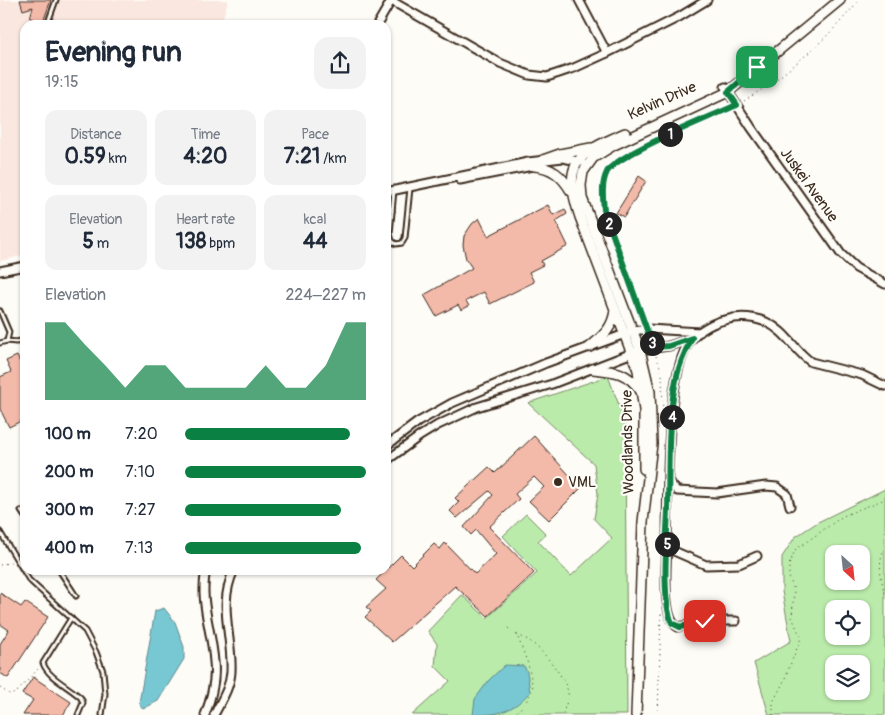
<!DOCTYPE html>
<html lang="en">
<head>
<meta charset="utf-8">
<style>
	:root { --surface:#fff; --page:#f2f2f3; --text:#1f2937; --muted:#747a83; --accent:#0b8043 }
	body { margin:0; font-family:Pangolin,sans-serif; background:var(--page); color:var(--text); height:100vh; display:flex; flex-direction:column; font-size:19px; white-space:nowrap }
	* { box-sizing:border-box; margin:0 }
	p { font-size:16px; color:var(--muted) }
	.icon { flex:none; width:28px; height:28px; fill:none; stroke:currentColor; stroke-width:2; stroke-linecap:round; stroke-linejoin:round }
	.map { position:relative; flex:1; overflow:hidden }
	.side { position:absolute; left:20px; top:20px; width:371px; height:555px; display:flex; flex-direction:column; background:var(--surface); border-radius:15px; box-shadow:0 1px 4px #0004 }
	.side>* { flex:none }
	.needle { width:32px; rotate:153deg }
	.controls { position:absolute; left:825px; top:545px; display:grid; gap:10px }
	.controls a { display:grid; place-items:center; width:45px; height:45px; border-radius:10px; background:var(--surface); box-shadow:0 1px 4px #0004; font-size:25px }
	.pin { position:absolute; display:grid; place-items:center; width:42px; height:42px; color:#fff; margin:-21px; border-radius:10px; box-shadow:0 2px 8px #0006 }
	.km { position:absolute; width:25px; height:25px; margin:-12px; border-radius:50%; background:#222; color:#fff; font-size:14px; line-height:25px; text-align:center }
	.round { display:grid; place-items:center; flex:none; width:52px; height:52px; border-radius:15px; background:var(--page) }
	.overview { display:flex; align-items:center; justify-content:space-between; height:85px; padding:0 25px }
	h1 { font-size:28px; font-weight:700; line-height:38px }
	.metrics { display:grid; grid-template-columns:repeat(3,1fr); gap:8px; height:85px; padding:5px 25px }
	.metrics div { display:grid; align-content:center; border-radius:12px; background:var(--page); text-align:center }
	.metrics b { font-size:21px; font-weight:700 }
	.metrics small { font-size:14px; font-weight:400 }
	.metrics p { font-size:14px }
	.chart { height:140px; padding:10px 25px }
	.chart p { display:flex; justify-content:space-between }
	.chart svg { width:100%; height:90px; margin-top:5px; fill:var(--accent); opacity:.7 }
	ul { padding:0 25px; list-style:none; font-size:16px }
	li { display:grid; grid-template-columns:80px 60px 1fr; align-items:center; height:38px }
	li i { height:12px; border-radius:6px; background:var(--accent) }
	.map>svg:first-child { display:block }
</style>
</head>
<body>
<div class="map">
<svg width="885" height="715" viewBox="0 0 885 715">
	<rect width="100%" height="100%" fill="#fdfcf7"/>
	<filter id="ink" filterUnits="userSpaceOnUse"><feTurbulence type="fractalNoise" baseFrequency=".02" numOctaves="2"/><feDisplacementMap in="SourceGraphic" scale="10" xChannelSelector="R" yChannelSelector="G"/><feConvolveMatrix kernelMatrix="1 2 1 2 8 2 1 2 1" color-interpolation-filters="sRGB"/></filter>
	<g filter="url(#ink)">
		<!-- built -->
		<path fill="#fae8e0" d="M0,0H228L221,25H25V255L0,261Z"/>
		<!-- green -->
		<g fill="#baebab" stroke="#7a8a64" fill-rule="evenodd">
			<path d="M608,376L625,421L627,715H412L450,681L435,666L437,644L428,631L462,595L487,618L537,573L503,536L526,514L546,534L538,541L571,576L612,538L594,519L598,494L594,464L528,403Z"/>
			<path d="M885,489V715H769L754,663L791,641L782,591V557L795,537L818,522ZM834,554H861V581H834ZM834,609H861V636H834ZM834,664H861V691H834Z"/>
		</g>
		<!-- water -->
		<g fill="#78c8d4" stroke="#60898b">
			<path d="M164,608L175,622L184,647V659L158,701L143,709L139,703L155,611Z"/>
			<path d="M505,665L524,666L527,672L530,692C512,712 499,715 473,715L475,699L489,680Z"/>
		</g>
		<!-- building -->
		<g fill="#f3baaa" stroke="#3b2a1e">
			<path d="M20,0H51L43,22L30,18L33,7L23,10Z"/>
			<path d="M639,176L646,181L624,217L616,213Z"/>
			<path d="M548,205L553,215L565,209L567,214L556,221L568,246L541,261L543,265L529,272L534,282L490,304L484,292L466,301L469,306L461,310L458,305L436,316L424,295L472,268L466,259L463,245L464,236L472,224L479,218L488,236Z"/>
			<path d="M17,356L22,366L25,364V419L9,427L0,409V377L11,372L6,361Z"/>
			<path d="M534,436L581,488L549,520L529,501L544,487L534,477L515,494L519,499L489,527L534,573L488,616L455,586L392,642L365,617L371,611L366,607L386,589L376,580L401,555L412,566L434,544L440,549L445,543L475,574L496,554L476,530L471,535L464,527L493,495L489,491L457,518L450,511L459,502L455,498L489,467L495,473Z"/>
			<path d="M0,593L21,607L25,602L48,617L8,678L0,673V644L9,630L0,624Z"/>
			<path d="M33,677L71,702L63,715H23L33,700L22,694Z"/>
		</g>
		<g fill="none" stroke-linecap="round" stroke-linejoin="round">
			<defs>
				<g id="lane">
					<path d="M47,25L56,0"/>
					<path d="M394,190L390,234L392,241L396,244L402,243L405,238L410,188"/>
					<path d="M386,204L392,211"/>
					<path d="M0,311L9,332L7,341L0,343"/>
					<path d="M7,341L16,342L25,340"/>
					<path d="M21,511L25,517"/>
					<path d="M0,532L29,580L85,631L96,652L103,671L105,694L102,715"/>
					<path d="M59,570L76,596"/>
					<path d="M71,618L43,663C48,678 70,687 81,698L83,703L78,715"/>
				</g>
				<g id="street">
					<path d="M390,0L500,63L529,75L547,77L574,68L607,53L679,17L707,0"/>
					<path d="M579,0L607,53"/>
					<path d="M377,25L391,1"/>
					<path d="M725,87L751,127L841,254L856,268L885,284"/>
					<path d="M460,180L538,165"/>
					<path d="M386,192L528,162L563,158L582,162"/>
					<path d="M0,271L25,266"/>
					<path d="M386,446L418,422L452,403L546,363L614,338L633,331L648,329L700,332"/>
					<path d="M386,461L420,436L438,425L477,407L552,384L640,350L669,346L693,338"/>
					<path d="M669,482L677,491L717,493L766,486L777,487L787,494L790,506"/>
					<path d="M667,548L706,565L739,564L757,556"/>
					<path d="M736,621H705L678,627C662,619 666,564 667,547C668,501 664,371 692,338C700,330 714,322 725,320C738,316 753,317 766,322C786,331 794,350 811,362L862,375L885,386"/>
					<path d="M205,715C211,699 216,679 214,662C212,631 199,601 206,570"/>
					<path d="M214,715C221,701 230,688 231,672C233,636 217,606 234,570"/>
				</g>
				<g id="secondary">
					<path d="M625,133C578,154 561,161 580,217L638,370L644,410V469"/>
					<path d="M543,160L560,154L591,148"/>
					<path d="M534,166C552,167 562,176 571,191"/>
					<path d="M590,347C603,336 613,328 615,310"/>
					<path d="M593,369C616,371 627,372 641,391"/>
					<path d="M636,715L643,522L652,444L650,392L640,350L582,198L581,185L583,172L593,158L614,145L728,92L840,0"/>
				</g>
			</defs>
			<!-- lane casing -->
			<use href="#lane" stroke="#3b2a1e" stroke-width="7"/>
			<!-- street casing -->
			<use href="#street" stroke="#3b2a1e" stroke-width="11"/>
			<!-- secondary casing -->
			<use href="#secondary" stroke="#3b2a1e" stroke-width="12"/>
			<!-- path -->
			<g stroke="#3b2a1e" stroke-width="1" stroke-dasharray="1 4" stroke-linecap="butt">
				<path d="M744,101C787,74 827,40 859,0"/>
				<path d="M645,321L604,211L602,191L607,171L622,159L681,129L729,109"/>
				<path d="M656,356L662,372L663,419"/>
				<path d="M885,548C877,560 881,581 885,593"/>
				<path d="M0,565L11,562"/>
				<path d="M508,628L517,635L528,664L533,688L525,704L513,715"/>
				<path d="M517,635C522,637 527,639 531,642C543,651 565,677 568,692C569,700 564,707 563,715"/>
				<path d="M0,688L11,695L18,691L38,669"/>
				<path d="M497,715L501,713L505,715"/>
				<path d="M658,715L661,613"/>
				<path d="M773,715V702L783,683L801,638L792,617L794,590L789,577V565L795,550L843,516L885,499"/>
			</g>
			<!-- lane -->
			<use href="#lane" stroke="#fdfcf7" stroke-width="3"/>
			<!-- street -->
			<use href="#street" stroke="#fdfcf7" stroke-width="7"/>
			<!-- secondary -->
			<use href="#secondary" stroke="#fdfcf7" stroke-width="9"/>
		</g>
	</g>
	<g fill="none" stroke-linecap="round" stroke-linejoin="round" filter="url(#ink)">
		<defs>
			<path id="route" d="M705,621L680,627L672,623C661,599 667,538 668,510C669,467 667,422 676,380C679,365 685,351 692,338L669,346L653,347L604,210C603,198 601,184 607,172C615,155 714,115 737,105L728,92L757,67"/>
		</defs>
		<!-- route casing -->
		<use href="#route" stroke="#fff" stroke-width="10"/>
		<!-- route -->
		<use href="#route" stroke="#0b8043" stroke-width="6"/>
	</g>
	<!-- markers -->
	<circle fill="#3b2a1e" stroke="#fdfcf7" stroke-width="2" cx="558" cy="482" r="5"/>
	<g text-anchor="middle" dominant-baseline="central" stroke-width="4.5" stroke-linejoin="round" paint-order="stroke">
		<!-- street labels -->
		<g font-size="15" fill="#3b2a1e" stroke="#fdfcf7">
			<text transform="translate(662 101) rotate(-24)">Kelvin Drive</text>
			<text transform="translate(809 185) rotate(54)">Juskei Avenue</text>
			<text transform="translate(628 442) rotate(-91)">Woodlands Drive</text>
		</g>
		<!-- poi labels -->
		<g font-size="15" fill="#3b2a1e" stroke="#fdfcf7" text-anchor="start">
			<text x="568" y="482">VML</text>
		</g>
	</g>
</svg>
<div class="controls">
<a><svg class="needle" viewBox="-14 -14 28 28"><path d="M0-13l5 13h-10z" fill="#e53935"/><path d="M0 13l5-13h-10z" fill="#747a83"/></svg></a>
<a><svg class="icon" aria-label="locate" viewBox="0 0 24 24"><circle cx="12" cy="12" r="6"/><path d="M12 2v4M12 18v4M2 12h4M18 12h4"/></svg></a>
<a><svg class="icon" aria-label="layers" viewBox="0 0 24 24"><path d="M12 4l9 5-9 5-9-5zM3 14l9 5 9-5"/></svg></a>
</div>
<div class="pin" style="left:757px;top:67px;background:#1e9e55"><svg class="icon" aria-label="arrive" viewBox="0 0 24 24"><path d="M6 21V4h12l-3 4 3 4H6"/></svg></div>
<div class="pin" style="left:705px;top:621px;background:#d93025"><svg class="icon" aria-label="check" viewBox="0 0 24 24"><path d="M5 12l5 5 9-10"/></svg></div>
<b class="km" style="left:670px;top:134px">1</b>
<b class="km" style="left:609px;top:224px">2</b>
<b class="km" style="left:652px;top:343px">3</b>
<b class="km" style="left:672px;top:417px">4</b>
<b class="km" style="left:667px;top:544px">5</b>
<section class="side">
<div class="overview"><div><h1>Evening run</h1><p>19:15</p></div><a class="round"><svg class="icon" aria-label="share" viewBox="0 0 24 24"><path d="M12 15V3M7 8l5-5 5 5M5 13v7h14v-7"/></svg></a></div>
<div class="metrics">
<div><p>Distance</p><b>0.59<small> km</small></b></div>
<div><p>Time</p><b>4:20</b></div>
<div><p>Pace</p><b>7:21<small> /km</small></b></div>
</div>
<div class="metrics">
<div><p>Elevation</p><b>5<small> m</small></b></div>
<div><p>Heart rate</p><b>138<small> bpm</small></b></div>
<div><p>kcal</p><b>44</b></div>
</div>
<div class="chart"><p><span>Elevation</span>224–227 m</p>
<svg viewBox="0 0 160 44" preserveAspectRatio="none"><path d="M0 44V6L10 6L20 17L30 27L40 38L50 27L60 27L70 38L80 38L90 38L100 38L110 27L120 38L130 38L140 27L150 6L160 6V44z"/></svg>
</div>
<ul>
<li><b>100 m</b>7:20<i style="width:91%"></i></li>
<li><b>200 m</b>7:10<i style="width:100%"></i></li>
<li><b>300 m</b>7:27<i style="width:86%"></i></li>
<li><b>400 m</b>7:13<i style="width:97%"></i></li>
</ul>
</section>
</div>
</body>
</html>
